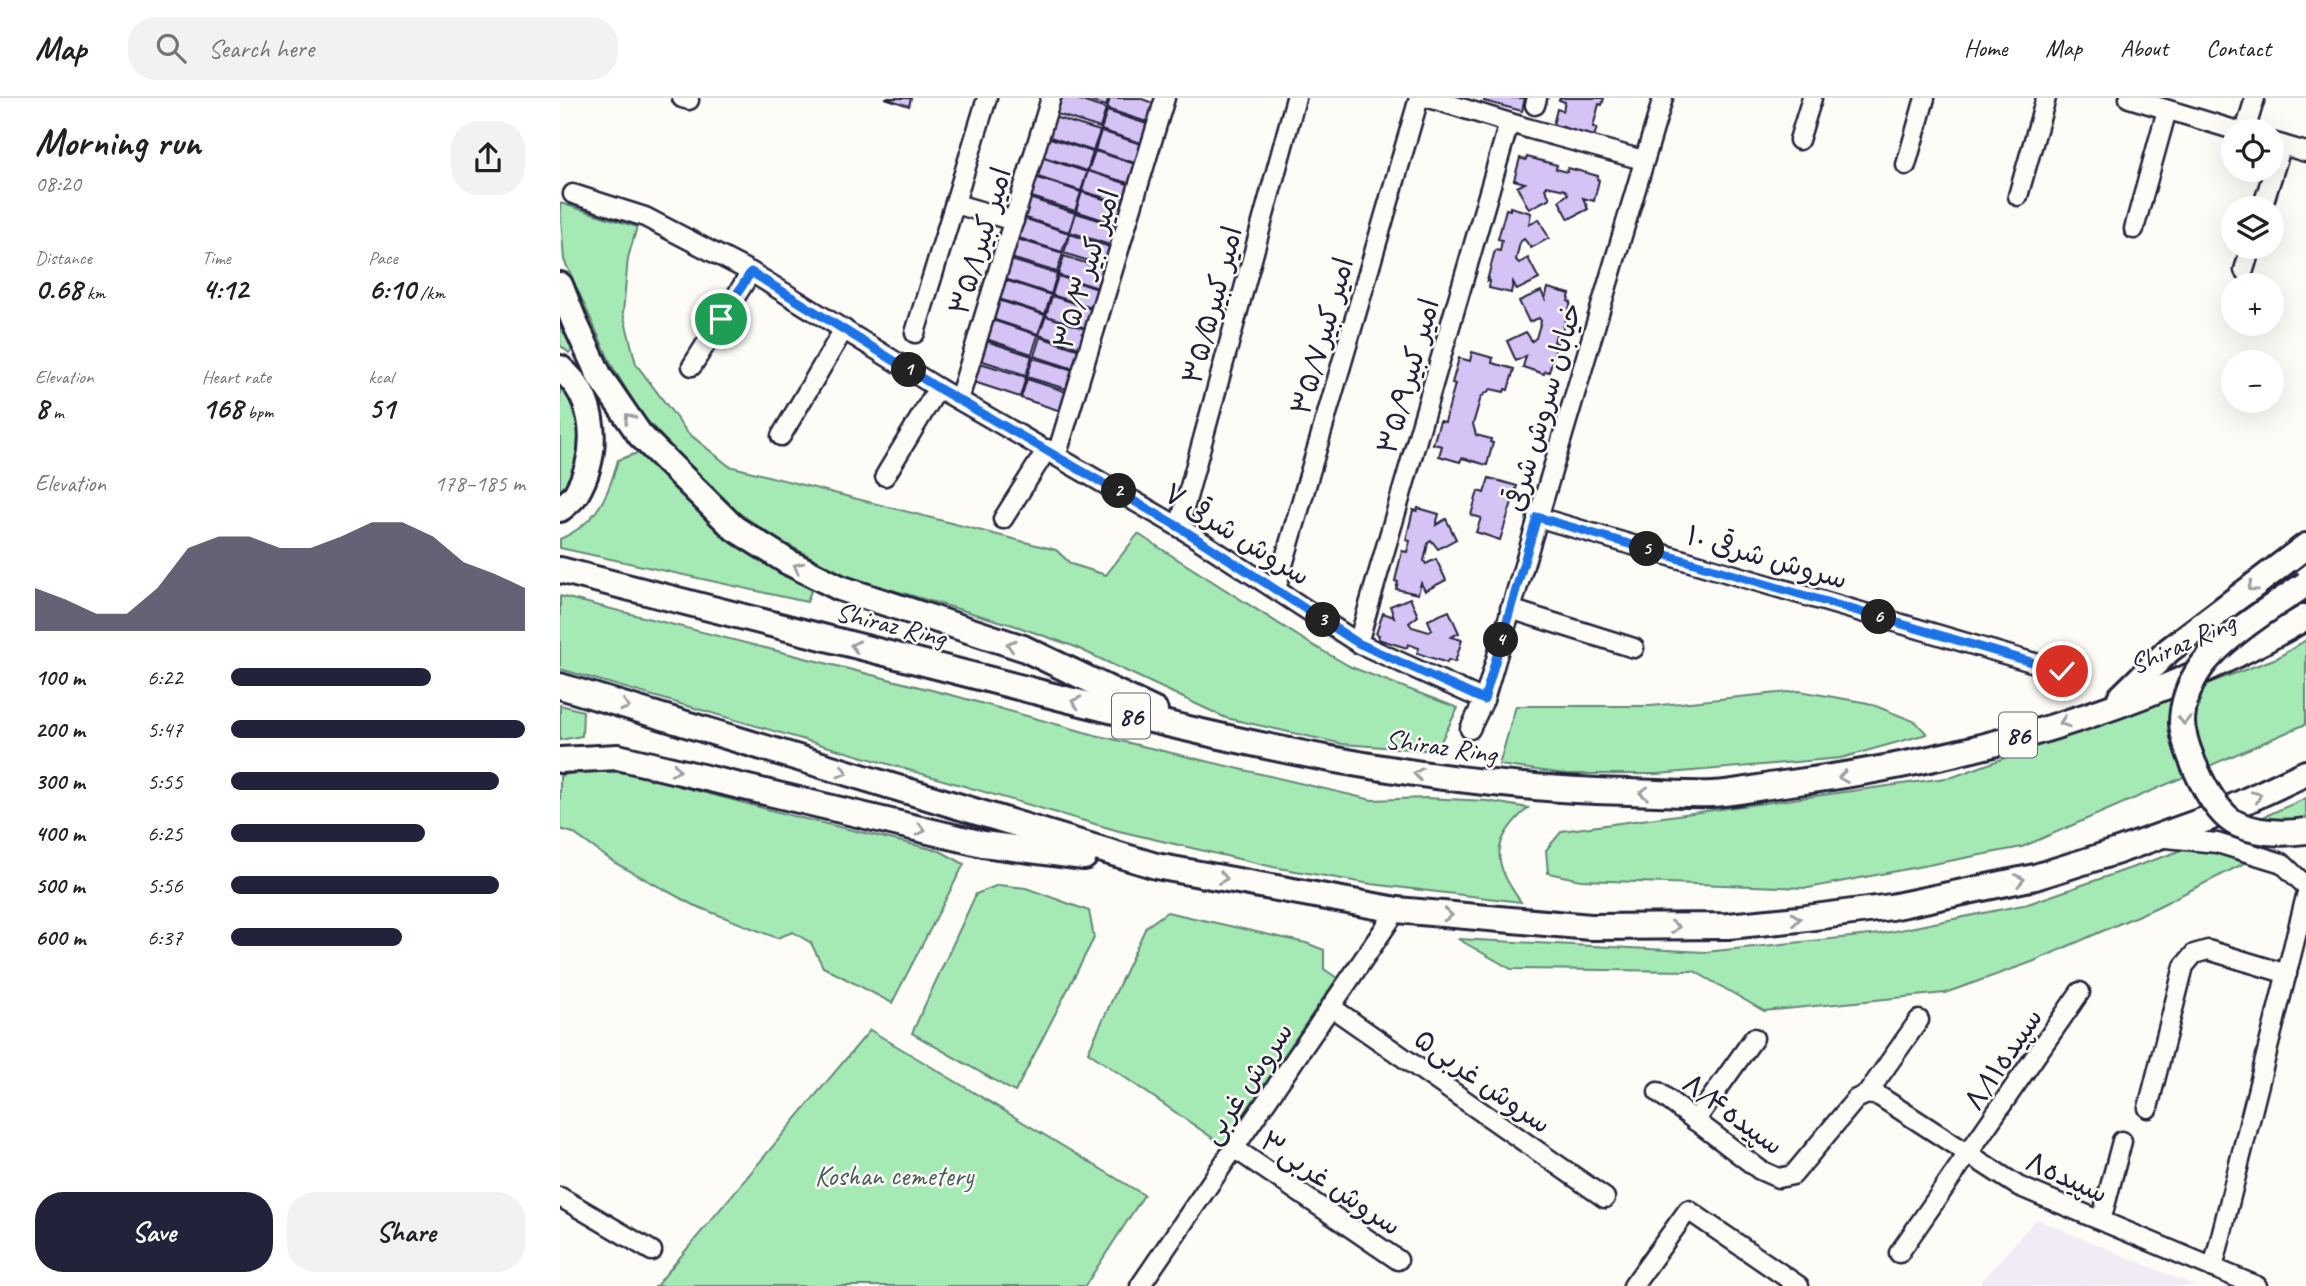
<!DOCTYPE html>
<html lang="en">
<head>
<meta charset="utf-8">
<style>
	:root { --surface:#fff; --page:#f2f2f2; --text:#202124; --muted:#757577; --line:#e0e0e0; --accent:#22223b }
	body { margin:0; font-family:Caveat,"Playpen Sans Arabic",sans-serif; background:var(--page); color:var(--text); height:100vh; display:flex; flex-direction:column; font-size:26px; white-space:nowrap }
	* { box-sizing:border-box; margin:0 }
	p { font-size:23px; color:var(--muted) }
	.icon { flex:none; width:38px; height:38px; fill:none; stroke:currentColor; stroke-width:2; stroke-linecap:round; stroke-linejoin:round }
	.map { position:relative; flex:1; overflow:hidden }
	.drawer { display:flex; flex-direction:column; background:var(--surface); width:560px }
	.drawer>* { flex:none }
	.buttons { position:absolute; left:1661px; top:21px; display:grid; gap:14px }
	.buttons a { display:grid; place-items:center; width:63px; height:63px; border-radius:50%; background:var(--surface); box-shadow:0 7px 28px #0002; font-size:35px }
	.pin { position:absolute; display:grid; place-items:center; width:60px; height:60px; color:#fff; margin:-30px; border:4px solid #fff; border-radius:50%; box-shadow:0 2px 7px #0007 }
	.km { position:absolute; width:35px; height:35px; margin:-18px; border-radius:50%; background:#222; color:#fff; font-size:19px; line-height:35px; text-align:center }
	.round { display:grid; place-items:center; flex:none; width:74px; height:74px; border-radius:28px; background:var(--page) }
	.overview { display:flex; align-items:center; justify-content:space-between; height:119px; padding:0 35px }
	h1 { font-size:38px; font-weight:800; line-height:52px }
	.figures { display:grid; grid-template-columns:repeat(3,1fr); gap:10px; height:119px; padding:7px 35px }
	.figures div { display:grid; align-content:center }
	.figures b { font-size:30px; font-weight:800 }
	.figures small { font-size:19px; font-weight:400 }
	.figures p { font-size:19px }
	.chart { height:196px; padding:14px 35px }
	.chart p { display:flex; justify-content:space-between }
	.chart svg { width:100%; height:126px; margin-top:7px; fill:var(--accent); opacity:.7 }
	.cta { display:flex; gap:14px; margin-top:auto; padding:14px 35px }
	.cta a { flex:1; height:80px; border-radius:28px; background:var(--accent); color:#fff; font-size:28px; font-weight:800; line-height:80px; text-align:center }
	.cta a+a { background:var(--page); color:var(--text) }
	ul { padding:0 35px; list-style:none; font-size:23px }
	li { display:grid; grid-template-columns:112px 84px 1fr; align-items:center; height:52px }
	li i { height:18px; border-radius:9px; background:var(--accent) }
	header { display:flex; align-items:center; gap:42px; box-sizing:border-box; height:98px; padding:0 35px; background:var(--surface); border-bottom:2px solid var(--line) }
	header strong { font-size:33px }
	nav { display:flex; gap:38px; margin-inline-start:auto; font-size:24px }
	.search { width:490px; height:63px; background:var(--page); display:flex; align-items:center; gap:18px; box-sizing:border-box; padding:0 24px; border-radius:28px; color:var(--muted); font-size:26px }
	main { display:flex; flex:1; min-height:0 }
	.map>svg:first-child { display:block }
</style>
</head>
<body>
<header>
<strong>Map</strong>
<div class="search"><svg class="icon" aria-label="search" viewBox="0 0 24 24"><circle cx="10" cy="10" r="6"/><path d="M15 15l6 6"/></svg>Search here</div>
<nav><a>Home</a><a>Map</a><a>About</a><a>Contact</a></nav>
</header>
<main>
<section class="drawer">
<div class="overview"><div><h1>Morning run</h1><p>08:20</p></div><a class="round"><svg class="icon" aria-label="share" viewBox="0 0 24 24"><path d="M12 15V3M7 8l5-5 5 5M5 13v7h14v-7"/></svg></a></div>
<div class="figures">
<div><p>Distance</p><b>0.68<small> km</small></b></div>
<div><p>Time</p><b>4:12</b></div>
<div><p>Pace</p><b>6:10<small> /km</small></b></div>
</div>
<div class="figures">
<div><p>Elevation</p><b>8<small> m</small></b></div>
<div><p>Heart rate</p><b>168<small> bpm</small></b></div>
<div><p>kcal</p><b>51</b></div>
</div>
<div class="chart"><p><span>Elevation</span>178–185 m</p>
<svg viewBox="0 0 160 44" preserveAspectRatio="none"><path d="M0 44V29L10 33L20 38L30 38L40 29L50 15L60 11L70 11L80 15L90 15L100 11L110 6L120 6L130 11L140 20L150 24L160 29V44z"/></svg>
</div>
<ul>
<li><b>100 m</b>6:22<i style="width:68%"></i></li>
<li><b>200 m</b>5:47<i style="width:100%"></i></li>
<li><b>300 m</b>5:55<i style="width:91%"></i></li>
<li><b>400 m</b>6:25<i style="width:66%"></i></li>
<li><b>500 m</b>5:56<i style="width:91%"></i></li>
<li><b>600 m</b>6:37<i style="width:58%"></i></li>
</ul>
<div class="cta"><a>Save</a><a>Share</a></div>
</section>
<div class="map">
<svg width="1746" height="1188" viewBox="0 0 1746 1188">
	<rect width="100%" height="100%" fill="#fdfcf7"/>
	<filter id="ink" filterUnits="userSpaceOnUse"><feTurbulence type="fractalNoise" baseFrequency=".0143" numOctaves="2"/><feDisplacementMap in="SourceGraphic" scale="14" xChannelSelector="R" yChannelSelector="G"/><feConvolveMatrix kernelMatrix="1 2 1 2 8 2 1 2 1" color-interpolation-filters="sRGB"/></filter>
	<g filter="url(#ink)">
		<!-- built -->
		<path fill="#f1ebf6" d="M1476,1121L1636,1188H1417Z"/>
		<!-- green -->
		<g fill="#a5eab5" stroke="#648678" stroke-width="2">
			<path d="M0,105L77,129L68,160L63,215L76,266L127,334L169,368L496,452L511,466L546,477L578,436L749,545L791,569L898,610L876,653L783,646L666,620L513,548L453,527L288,479L217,441L160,402L82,317L52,268L4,162Z"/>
			<path d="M0,200L19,245L9,255L0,247Z"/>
			<path d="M0,280L13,291L28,339L0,406Z"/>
			<path d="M89,351L254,484L247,504L0,450V441C37,425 48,398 58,362Z"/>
			<path d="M0,498L399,599L535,637L812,702L865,700L927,703L968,710C929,744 933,765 961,804L811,786L713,769L559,733L0,571Z"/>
			<path d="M1746,542V626L1462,749L1248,790L1021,782L988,775L986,752L1002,733L1393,679L1717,560Z"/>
			<path d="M1239,593L1308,605L1356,624L1367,636L1281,660L1098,676H1006L939,667L956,608H1091Z"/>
			<path d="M0,607L23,613L22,638L0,642Z"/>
			<path d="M25,672L70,675L233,718L380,753L404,766L332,905L263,869L251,845L233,834L217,840L133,807L55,765L13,735L0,731V678Z"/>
			<path d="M1746,700V725L1723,724L1695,760L1595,810L1472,864L1385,895L1204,913L1134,873L951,871L898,841L1145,854L1320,836L1468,806L1654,741Z"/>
			<path d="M438,787L466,790L529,813L534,840L455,994L352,935L416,796Z"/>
			<path d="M607,814L746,845L764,852V871L777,880L663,1047L528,954L586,829Z"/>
			<path d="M310,932L584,1097L525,1188H96Z"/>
		</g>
		<!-- building -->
		<g fill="#d6c3f5" stroke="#22223b" stroke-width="2">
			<path d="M325,0H351L349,8Z"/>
			<path d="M499,0H513L546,11L540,30L494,15Z"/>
			<path d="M521,0H549L546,8Z"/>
			<path d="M550,0H579L599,7L593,26L547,11Z"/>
			<path d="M925,0H965L962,13L924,3Z"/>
			<path d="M1000,0H1044L1042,7L1039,6L1033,29L1037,30L1034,38L1021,35L1020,38L1001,33L1003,29L993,27L997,11L1003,13L1005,4L999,2Z"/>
			<path d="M547,13L593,28L587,47L541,32Z"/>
			<path d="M494,19L540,33L533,53L487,38Z"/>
			<path d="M541,33L587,48L581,67L535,52Z"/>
			<path d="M487,39L533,54L527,73L481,58Z"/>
			<path d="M535,53L581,68L575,87L528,73Z"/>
			<path d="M481,59L527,74L521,93L475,78Z"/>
			<path d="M967,59L997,67L996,71L1007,74L1008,70L1038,78L1037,81L1039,82L1034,103L1023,100L1028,111L1009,121L999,103L1008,96L1005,92L987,88L985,91L990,100L969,111L957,89L965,85L954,82L960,60L966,62Z"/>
			<path d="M528,73L574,88L568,107L522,93Z"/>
			<path d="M475,79L521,94L515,113L469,98Z"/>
			<path d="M522,94L568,109L562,128L516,113Z"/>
			<path d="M469,100L515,115L509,134L463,119Z"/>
			<path d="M950,109L971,115L969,126L979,121L989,140L971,150L964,141L960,144L956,162L959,165L968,160L979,181L957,192L953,184L951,195L929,190L930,183H927L935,152L940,153L942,142L938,141L946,111L950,112Z"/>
			<path d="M516,115L562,129L556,149L510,134Z"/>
			<path d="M463,120L509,135L502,154L456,139Z"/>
			<path d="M510,136L556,151L550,170L504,155Z"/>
			<path d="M457,141L503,155L497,174L451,160Z"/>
			<path d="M504,158L550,173L544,192L498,177Z"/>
			<path d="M451,162L497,176L491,196L445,181Z"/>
			<path d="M498,178L544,193L538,212L492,197Z"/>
			<path d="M445,182L491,197L485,216L439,201Z"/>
			<path d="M988,190L1010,196L1008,203L1011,204L1002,234L997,233L994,244L997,245L989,274L985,273L984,276L963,269L966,258L956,263L947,243L966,234L972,243L976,240L981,223L979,220L969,224L959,203L981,193L985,201Z"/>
			<path d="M492,198L538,213L532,232L486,218Z"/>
			<path d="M438,202L485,217L478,236L432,221Z"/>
			<path d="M486,218L532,233L526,252L479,237Z"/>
			<path d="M432,222L478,237L472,256L426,241Z"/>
			<path d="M480,239L526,254L520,273L474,258Z"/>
			<path d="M426,243L472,258L466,277L420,262Z"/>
			<path d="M912,254L933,260L932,265L954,271L948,292L945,291L944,294L931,291L921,299L913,326L916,337L931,341L930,344L933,345L927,367L902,360L900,364L879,358L882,348L873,346L880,323L885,324L895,286L892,285L899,260L910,263Z"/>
			<path d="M473,260L520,274L513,293L467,279Z"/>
			<path d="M420,265L466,279L460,299L414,284Z"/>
			<path d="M467,281L513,296L507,315L461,300Z"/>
			<path d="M929,380L957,388L940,442L916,434L921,420L911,417L918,393L924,395Z"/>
			<path d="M858,410L879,416L876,427L886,421L896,441L878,451L871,442L868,445L864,463L866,466L876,461L886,482L865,493L861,485L858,496L836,491L838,484L835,483L842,453L847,454L850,443L846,442L853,412L857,413Z"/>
			<path d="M850,500L858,518L849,525L852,529L869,534L872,532L868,522L889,513L899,535L891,539L902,542L895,564L888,562L887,565L857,555L859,550L848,546L847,550L818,541L819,537L816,536L823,515L834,519L830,508Z"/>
		</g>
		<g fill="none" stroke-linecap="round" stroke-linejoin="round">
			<defs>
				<g id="minor">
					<path d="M122,0L129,2"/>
					<path d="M869,0L970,31L1083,62"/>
					<path d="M1569,0L1678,33"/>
					<path d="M975,7L977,0"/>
					<path d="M1685,33L1695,0"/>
					<path d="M1239,42L1252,0"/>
					<path d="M1712,44L1746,54"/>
					<path d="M1346,67L1365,0"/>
					<path d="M13,96L85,119L191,174L378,290L619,429L798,545L924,602"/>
					<path d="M1458,98L1486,0"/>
					<path d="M396,106L454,123"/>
					<path d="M1702,110L1722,47"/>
					<path d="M1574,131L1607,12"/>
					<path d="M1684,172L1691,149"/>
					<path d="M355,235L427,0"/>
					<path d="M132,268L191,174"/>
					<path d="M399,301L491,0"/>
					<path d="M221,338L284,231"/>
					<path d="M497,356L605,0"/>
					<path d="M325,378L378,290"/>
					<path d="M977,419L1502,573"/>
					<path d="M443,421L487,351"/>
					<path d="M619,429L736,0"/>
					<path d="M716,491L859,0"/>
					<path d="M950,511L1074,550"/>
					<path d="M798,545L949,25"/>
					<path d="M910,631L924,602L1103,0"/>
					<path d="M1606,740L1657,745L1722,765L1746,788"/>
					<path d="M771,909L1045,1100"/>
					<path d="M1098,994L1200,1072L1218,1080L1233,1077L1296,1001L1307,996L1359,922"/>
					<path d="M1307,996L1319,998L1458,1088L1697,1188"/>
					<path d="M1588,1010L1624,868L1634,856L1648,852L1727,876"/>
					<path d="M1135,1023L1194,940"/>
					<path d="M674,1050L838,1162"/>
					<path d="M0,1099L92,1153"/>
					<path d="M1541,1123L1562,1043"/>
					<path d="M1339,1155L1520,894"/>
					<path d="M1653,1170L1746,798"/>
					<path d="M580,1188L837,812"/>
					<path d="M1073,1188L1128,1112L1239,1188"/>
				</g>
				<g id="highway">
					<path d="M0,187L15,225L40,279L80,337L174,430L228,464L280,490L463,550L595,613"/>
					<path d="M0,270C38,301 40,355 16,396C12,402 5,407 0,411"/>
					<path d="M0,472C158,513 316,553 474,593C669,643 868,690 1070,694C1097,695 1125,697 1152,696C1176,695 1200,689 1223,686C1404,663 1589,612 1746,519"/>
					<path d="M0,588L596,768L837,812L1031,829L1168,828L1239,821L1331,809L1475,779L1558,753L1647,721L1746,675"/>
					<path d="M1560,600L1609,552L1746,448"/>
					<path d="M0,662L58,659L423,746L524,759"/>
				</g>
			</defs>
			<!-- minor casing -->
			<use href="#minor" stroke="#22223b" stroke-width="23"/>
			<!-- highway casing -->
			<use href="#highway" stroke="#22223b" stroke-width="30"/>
			<!-- minor -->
			<use href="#minor" stroke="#fdfcf7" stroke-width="18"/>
			<!-- highway -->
			<use href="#highway" stroke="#fdfcf7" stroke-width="24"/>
			<defs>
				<path id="highway-bridge" d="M1746,486C1713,508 1664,538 1641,569C1630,584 1622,606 1622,625C1624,652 1651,714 1677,726C1699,736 1723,736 1746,733"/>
			</defs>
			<!-- highway-bridge casing -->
			<use href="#highway-bridge" stroke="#22223b" stroke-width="30" stroke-linecap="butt"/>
			<!-- highway-bridge -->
			<use href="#highway-bridge" stroke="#fdfcf7" stroke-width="24"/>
		</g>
		<!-- one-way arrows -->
		<defs><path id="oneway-chevron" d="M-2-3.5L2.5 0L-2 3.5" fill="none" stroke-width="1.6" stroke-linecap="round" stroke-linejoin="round" transform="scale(1.75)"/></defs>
		<g stroke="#9a9aa2">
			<use href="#oneway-chevron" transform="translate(69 320) rotate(-124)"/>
			<use href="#oneway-chevron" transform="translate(238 469) rotate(-153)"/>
			<use href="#oneway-chevron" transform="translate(1692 489) rotate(143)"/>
			<use href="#oneway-chevron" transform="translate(451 547) rotate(-163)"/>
			<use href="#oneway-chevron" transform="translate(295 548) rotate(-166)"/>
			<use href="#oneway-chevron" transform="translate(516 604) rotate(-166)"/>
			<use href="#oneway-chevron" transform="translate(65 608) rotate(17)"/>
			<use href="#oneway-chevron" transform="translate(1624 622) rotate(91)"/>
			<use href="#oneway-chevron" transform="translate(1504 624) rotate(162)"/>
			<use href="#oneway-chevron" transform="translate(116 672) rotate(13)"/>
			<use href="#oneway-chevron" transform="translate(283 674) rotate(17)"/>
			<use href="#oneway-chevron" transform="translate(858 676) rotate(-170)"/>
			<use href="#oneway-chevron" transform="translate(1283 679) rotate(172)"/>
			<use href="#oneway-chevron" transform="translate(1084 695) rotate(-179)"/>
			<use href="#oneway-chevron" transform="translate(1697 698) rotate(-25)"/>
			<use href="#oneway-chevron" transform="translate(361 732) rotate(13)"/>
			<use href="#oneway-chevron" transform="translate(663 780) rotate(10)"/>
			<use href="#oneway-chevron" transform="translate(1460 782) rotate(-12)"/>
			<use href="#oneway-chevron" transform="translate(888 817) rotate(5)"/>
			<use href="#oneway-chevron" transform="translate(1236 821) rotate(-6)"/>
			<use href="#oneway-chevron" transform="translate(1115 829) rotate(-1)"/>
		</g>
	</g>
	<g fill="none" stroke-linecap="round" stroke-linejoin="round" filter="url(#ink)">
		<defs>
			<path id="route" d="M161,221L191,174L378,290L619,429L798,545L924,602L977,419L1502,573"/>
		</defs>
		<!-- route casing -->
		<use href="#route" stroke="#fff" stroke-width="14"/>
		<!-- route -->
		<use href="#route" stroke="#1a73e8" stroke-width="9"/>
	</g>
	<g text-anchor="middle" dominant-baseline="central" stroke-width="5" stroke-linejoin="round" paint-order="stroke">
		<!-- shield labels -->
		<g fill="#fdfcf7" stroke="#646373" stroke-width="2">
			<rect x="552" y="595.5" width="38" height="45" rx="5"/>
			<rect x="1439" y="614.5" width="38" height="45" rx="5"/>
		</g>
		<g font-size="26" font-weight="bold" fill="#22223b">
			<text x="571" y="618">86</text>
			<text x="1458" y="637">86</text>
		</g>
		<!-- street labels -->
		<g font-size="28" fill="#22223b" stroke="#fdfcf7">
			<text transform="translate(420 143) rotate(-73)">امیر کبیر۳۵/۱</text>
			<text transform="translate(526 171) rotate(-73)">امیر کبیر۳۵/۳</text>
			<text transform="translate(652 207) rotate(-75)">امیر کبیر۳۵/۵</text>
			<text transform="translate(762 238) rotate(-74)">امیر کبیر۳۵/۷</text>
			<text transform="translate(848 278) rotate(-74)">امیر کبیر۳۵/۹</text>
			<text transform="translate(983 309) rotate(-74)">خیابان سروش شرقی</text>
			<text transform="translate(677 436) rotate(32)">سروش شرقی ۷</text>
			<text transform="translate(1207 459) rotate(16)">سروش شرقی ۱۰</text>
			<text transform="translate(331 526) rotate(14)">Shiraz Ring</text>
			<text transform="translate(1622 545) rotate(-24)">Shiraz Ring</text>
			<text transform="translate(881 648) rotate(8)">Shiraz Ring</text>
			<text transform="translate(1443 961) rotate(-56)">سپیده۸/۱۱</text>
			<text transform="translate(923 983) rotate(35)">سروش غربی۵</text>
			<text transform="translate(687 985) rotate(-56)">سروش غربی</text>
			<text transform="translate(1173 1016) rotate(36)">سپیده۸/۴</text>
			<text transform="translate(1507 1079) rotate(24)">سپیده۸</text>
			<text transform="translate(771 1085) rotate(34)">سروش غربی۳</text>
		</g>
		<!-- park labels -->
		<g font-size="28" fill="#495e60" stroke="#fdfcf7">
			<text x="334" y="1077">Koshan cemetery</text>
		</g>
	</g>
</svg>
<div class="buttons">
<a><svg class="icon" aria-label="locate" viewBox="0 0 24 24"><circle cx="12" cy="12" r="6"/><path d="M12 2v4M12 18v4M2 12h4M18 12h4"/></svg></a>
<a><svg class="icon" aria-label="layers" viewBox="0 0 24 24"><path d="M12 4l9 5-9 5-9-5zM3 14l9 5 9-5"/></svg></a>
<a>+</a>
<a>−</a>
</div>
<div class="pin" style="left:161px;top:221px;background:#1e9e55"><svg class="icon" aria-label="arrive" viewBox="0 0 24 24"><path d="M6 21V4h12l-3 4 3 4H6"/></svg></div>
<div class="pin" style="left:1502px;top:573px;background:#d93025"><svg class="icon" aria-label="check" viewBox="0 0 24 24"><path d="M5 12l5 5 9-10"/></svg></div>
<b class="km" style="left:349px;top:272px">1</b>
<b class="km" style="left:559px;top:393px">2</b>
<b class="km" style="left:763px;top:522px">3</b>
<b class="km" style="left:941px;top:542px">4</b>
<b class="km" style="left:1087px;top:451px">5</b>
<b class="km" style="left:1319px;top:519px">6</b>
</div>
</main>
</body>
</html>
